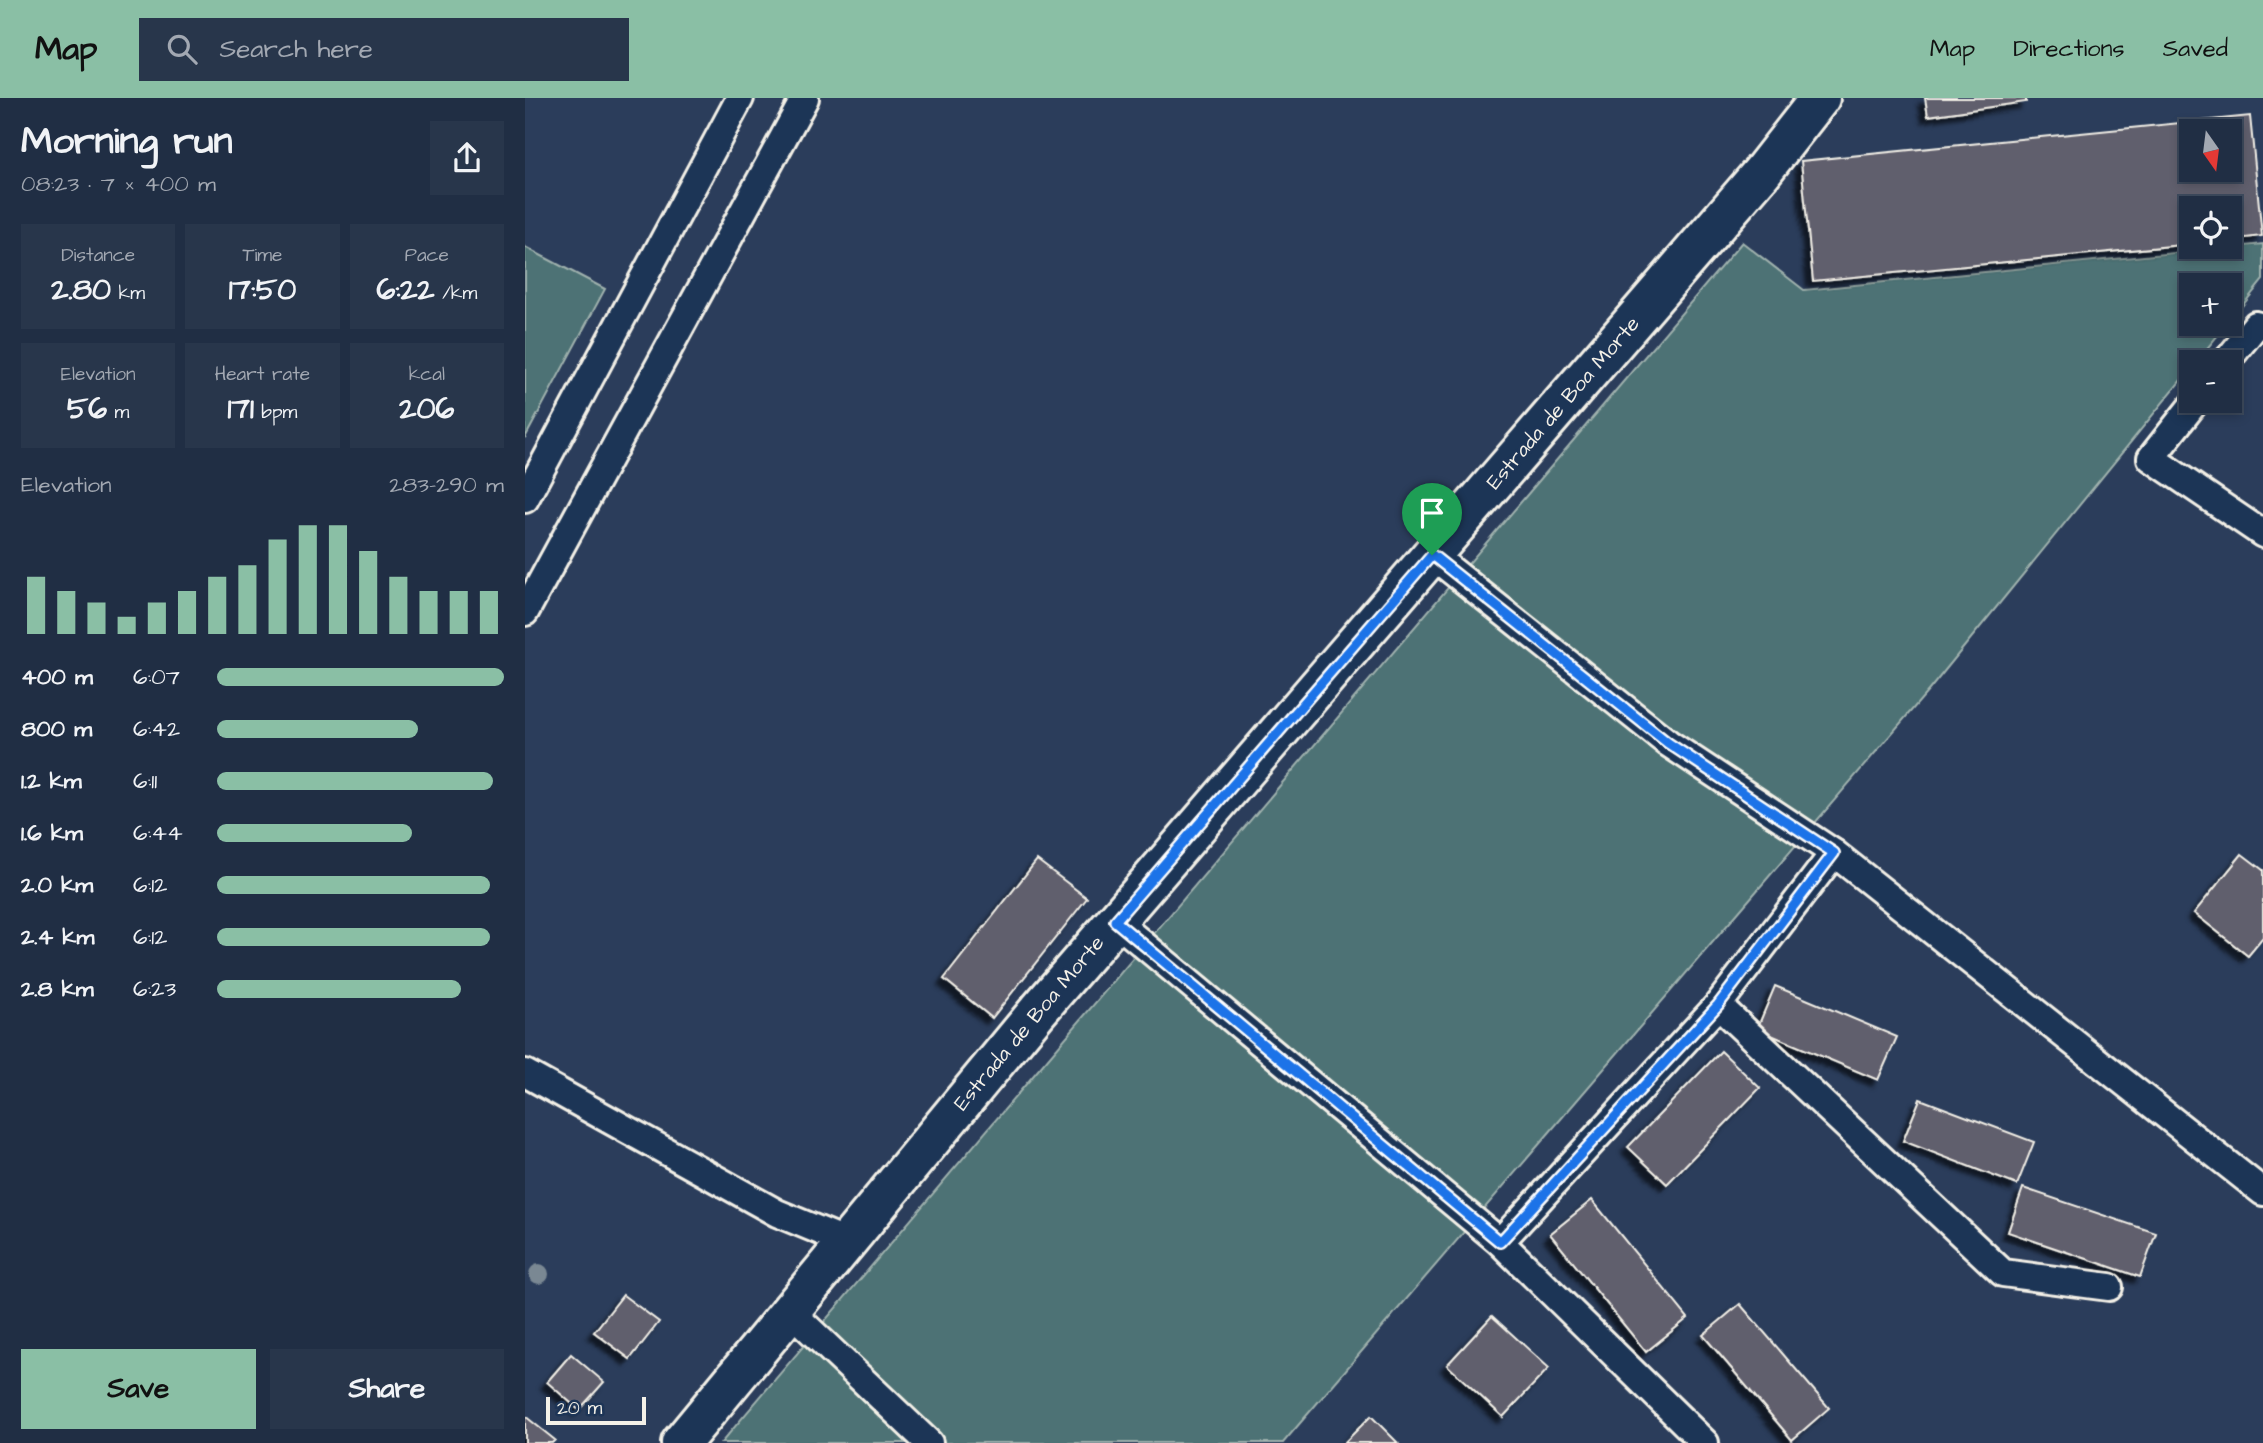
<!DOCTYPE html>
<html lang="en">
<head>
<meta charset="utf-8">
<style>
	:root { --surface:#202e44; --page:#28364b; --text:#f1f3f6; --muted:#a2a8b2; --line:#3d4a5d; --accent:#8abfa5 }
	body { margin:0; font-family:"Architects Daughter",sans-serif; background:var(--page); color:var(--text); height:100vh; display:flex; flex-direction:column; font-size:26px; white-space:nowrap }
	* { box-sizing:border-box; margin:0 }
	p { font-size:23px; color:var(--muted) }
	.icon { flex:none; width:38px; height:38px; fill:none; stroke:currentColor; stroke-width:2; stroke-linecap:round; stroke-linejoin:round }
	.map { position:relative; flex:1; overflow:hidden }
	.details { display:flex; flex-direction:column; background:var(--surface); width:525px }
	.details>* { flex:none }
	.needle { width:46px; rotate:166deg }
	.buttons { position:absolute; left:1654px; top:21px; display:grid; gap:14px }
	.buttons a { display:grid; place-items:center; width:63px; height:63px; border-radius:0px; background:var(--surface); box-shadow:0 4px 10px #0003,0 0 0 2px var(--line); font-size:35px }
	.scale { position:absolute; left:21px; bottom:18px; width:100px; box-sizing:border-box; padding-left:7px; border:4px solid #f4f1e8; border-top:0; font-size:19px; line-height:24px; white-space:nowrap; color:#f4f1e8; -webkit-text-stroke:5px #1d3557; paint-order:stroke }
	.pin { position:absolute; display:grid; place-items:center; width:60px; height:60px; color:#fff; margin:-72px -30px; border-radius:50% 50% 50% 0; rotate:-45deg; box-shadow:0 0 7px #0007 }
	.pin .icon { rotate:45deg }
	.round { display:grid; place-items:center; flex:none; width:74px; height:74px; border-radius:0px; background:var(--page) }
	.overview { display:flex; align-items:center; justify-content:space-between; height:119px; padding:0 21px }
	h1 { font-size:38px; font-weight:800; line-height:52px }
	.figures { display:grid; grid-template-columns:repeat(3,1fr); gap:10px; height:119px; padding:7px 21px }
	.figures div { display:grid; align-content:center; border-radius:0px; background:var(--page); text-align:center }
	.figures b { font-size:30px; font-weight:800 }
	.figures small { font-size:19px; font-weight:400 }
	.figures p { font-size:19px }
	.chart { height:196px; padding:14px 21px }
	.chart p { display:flex; justify-content:space-between }
	.chart svg { width:100%; height:126px; margin-top:7px; stroke:var(--accent); stroke-width:6 }
	.primary-button { display:flex; gap:14px; margin-top:auto; padding:14px 21px }
	.primary-button a { flex:1; height:80px; border-radius:0px; background:var(--accent); color:#111; font-size:28px; font-weight:800; line-height:80px; text-align:center }
	.primary-button a+a { background:var(--page); color:var(--text) }
	ul { padding:0 21px; list-style:none; font-size:23px }
	li { display:grid; grid-template-columns:112px 84px 1fr; align-items:center; height:52px }
	li i { height:18px; border-radius:9px; background:var(--accent) }
	header { display:flex; align-items:center; gap:42px; box-sizing:border-box; height:98px; padding:0 35px; background:var(--accent); color:#111 }
	header strong { font-size:33px }
	nav { display:flex; gap:38px; margin-inline-start:auto; font-size:24px }
	.search { width:490px; height:63px; background:var(--page); display:flex; align-items:center; gap:18px; box-sizing:border-box; padding:0 24px; border-radius:0px; color:var(--muted); font-size:26px }
	main { display:flex; flex:1; min-height:0 }
	.map>svg:first-child { display:block }
</style>
</head>
<body>
<header>
<strong>Map</strong>
<div class="search"><svg class="icon" aria-label="search" viewBox="0 0 24 24"><circle cx="10" cy="10" r="6"/><path d="M15 15l6 6"/></svg>Search here</div>
<nav><a>Map</a><a>Directions</a><a>Saved</a></nav>
</header>
<main>
<section class="details">
<div class="overview"><div><h1>Morning run</h1><p>08:23 · 7 × 400 m</p></div><a class="round"><svg class="icon" aria-label="share" viewBox="0 0 24 24"><path d="M12 15V3M7 8l5-5 5 5M5 13v7h14v-7"/></svg></a></div>
<div class="figures">
<div><p>Distance</p><b>2.80<small> km</small></b></div>
<div><p>Time</p><b>17:50</b></div>
<div><p>Pace</p><b>6:22<small> /km</small></b></div>
</div>
<div class="figures">
<div><p>Elevation</p><b>56<small> m</small></b></div>
<div><p>Heart rate</p><b>171<small> bpm</small></b></div>
<div><p>kcal</p><b>206</b></div>
</div>
<div class="chart"><p><span>Elevation</span>283–290 m</p>
<svg viewBox="0 0 160 44" preserveAspectRatio="none"><path d="M5 44V24M15 44V29M25 44V33M35 44V38M45 44V33M55 44V29M65 44V24M75 44V20M85 44V11M95 44V6M105 44V6M115 44V15M125 44V24M135 44V29M145 44V29M155 44V29"/></svg>
</div>
<ul>
<li><b>400 m</b>6:07<i style="width:100%"></i></li>
<li><b>800 m</b>6:42<i style="width:70%"></i></li>
<li><b>1.2 km</b>6:11<i style="width:96%"></i></li>
<li><b>1.6 km</b>6:44<i style="width:68%"></i></li>
<li><b>2.0 km</b>6:12<i style="width:95%"></i></li>
<li><b>2.4 km</b>6:12<i style="width:95%"></i></li>
<li><b>2.8 km</b>6:23<i style="width:85%"></i></li>
</ul>
<div class="primary-button"><a>Save</a><a>Share</a></div>
</section>
<div class="map">
<svg width="1738" height="1345" viewBox="0 0 1738 1345">
	<defs>
		<filter id="shadow"><feDropShadow dx="-6" dy="6" stdDeviation="2" flood-color="#0009"/></filter>
	</defs>
	<rect width="100%" height="100%" fill="#2b3d5b"/>
	<filter id="ink" filterUnits="userSpaceOnUse"><feTurbulence type="fractalNoise" baseFrequency=".0143" numOctaves="2"/><feDisplacementMap in="SourceGraphic" scale="14" xChannelSelector="R" yChannelSelector="G"/><feConvolveMatrix kernelMatrix="1 2 1 2 8 2 1 2 1" color-interpolation-filters="sRGB"/></filter>
	<g filter="url(#ink)">
		<!-- green -->
		<g fill="#4d7275" stroke="#a0b2ae" stroke-width="2">
			<path d="M1217,144L1279,192L1738,146V182L1705,223L1704,187H1666V226H1702L1671,264H1666V270L1404,592L758,1345H196Z"/>
			<path d="M0,149L80,191L0,340Z"/>
		</g>
		<!-- building -->
		<g fill="#615e6d" stroke="#f4f1e8" stroke-width="2" fill-rule="evenodd" filter="url(#shadow)">
			<path d="M1400,0H1501V4L1403,18Z"/>
			<path d="M1725,18L1737,138L1704,142V110H1666V146L1288,183L1276,63ZM1666,33H1704V72H1666Z"/>
			<path d="M1717,756L1738,772V840L1723,858L1669,815Z"/>
			<path d="M512,762L562,800L467,920L419,881Z"/>
			<path d="M1250,888L1372,939L1353,982L1232,931Z"/>
			<path d="M1196,953L1235,990L1142,1086L1103,1049Z"/>
			<path d="M1395,1001L1509,1044L1492,1087L1378,1043Z"/>
			<path d="M1498,1090L1631,1135L1615,1179L1483,1134Z"/>
			<path d="M1067,1102L1163,1220L1121,1254L1025,1136Z"/>
			<path d="M98,1197L134,1224L105,1261L69,1234Z"/>
			<path d="M1215,1206L1304,1310L1267,1342L1178,1237Z"/>
			<path d="M967,1218L1024,1270L978,1319L922,1267Z"/>
			<path d="M46,1256L79,1284L54,1312L22,1284Z"/>
			<path d="M0,1318L30,1342L27,1345H0Z"/>
			<path d="M846,1318L873,1345H819Z"/>
		</g>
		<g fill="none" stroke-linecap="round" stroke-linejoin="round">
			<defs>
				<g id="minor">
					<path d="M1701,264L1731,227"/>
					<path d="M1671,303L1626,360L1738,436"/>
					<path d="M0,401L215,0"/>
					<path d="M907,457L1143,645L1309,755L1738,1094"/>
					<path d="M0,514L280,0"/>
					<path d="M590,823L975,1144L1180,1345"/>
					<path d="M1193,907L1478,1175L1584,1189"/>
					<path d="M0,975L252,1115L322,1144"/>
					<path d="M975,1144L1193,907L1309,755"/>
					<path d="M265,1213L404,1345"/>
				</g>
				<path id="secondary" d="M156,1345L512,914L1237,74L1295,0"/>
			</defs>
			<!-- minor casing -->
			<use href="#minor" stroke="#f4f1e8" stroke-width="32"/>
			<!-- secondary casing -->
			<use href="#secondary" stroke="#f4f1e8" stroke-width="44"/>
			<!-- minor -->
			<use href="#minor" stroke="#1d3557" stroke-width="26"/>
			<!-- secondary -->
			<use href="#secondary" stroke="#1d3557" stroke-width="38"/>
		</g>
		<!-- trees -->
		<circle fill="#7a8893" cx="14" cy="1176" r="10"/>
	</g>
	<g fill="none" stroke-linecap="round" stroke-linejoin="round" filter="url(#ink)">
		<defs>
			<path id="route" d="M907,457L1143,645L1309,755L1193,907L975,1144L590,823Z"/>
		</defs>
		<!-- route casing -->
		<use href="#route" stroke="#fff" stroke-width="14"/>
		<!-- route -->
		<use href="#route" stroke="#1a73e8" stroke-width="9"/>
	</g>
	<g text-anchor="middle" dominant-baseline="central" stroke-width="5" stroke-linejoin="round" paint-order="stroke">
		<!-- street labels -->
		<g font-size="21" fill="#f4f1e8" stroke="#1d3557">
			<text transform="translate(1038 305) rotate(-49)">Estrada de Boa Morte</text>
			<text transform="translate(504 925) rotate(-50)">Estrada de Boa Morte</text>
		</g>
	</g>
</svg>
<div class="buttons">
<a><svg class="needle" viewBox="-14 -14 28 28"><path d="M0-13l5 13h-10z" fill="#e53935"/><path d="M0 13l5-13h-10z" fill="#a2a8b2"/></svg></a>
<a><svg class="icon" aria-label="locate" viewBox="0 0 24 24"><circle cx="12" cy="12" r="6"/><path d="M12 2v4M12 18v4M2 12h4M18 12h4"/></svg></a>
<a>+</a>
<a>−</a>
</div>
<div class="scale">20 m</div>
<div class="pin" style="left:907px;top:457px;background:#1e9e55"><svg class="icon" aria-label="arrive" viewBox="0 0 24 24"><path d="M6 21V4h12l-3 4 3 4H6"/></svg></div>
</div>
</main>
</body>
</html>
